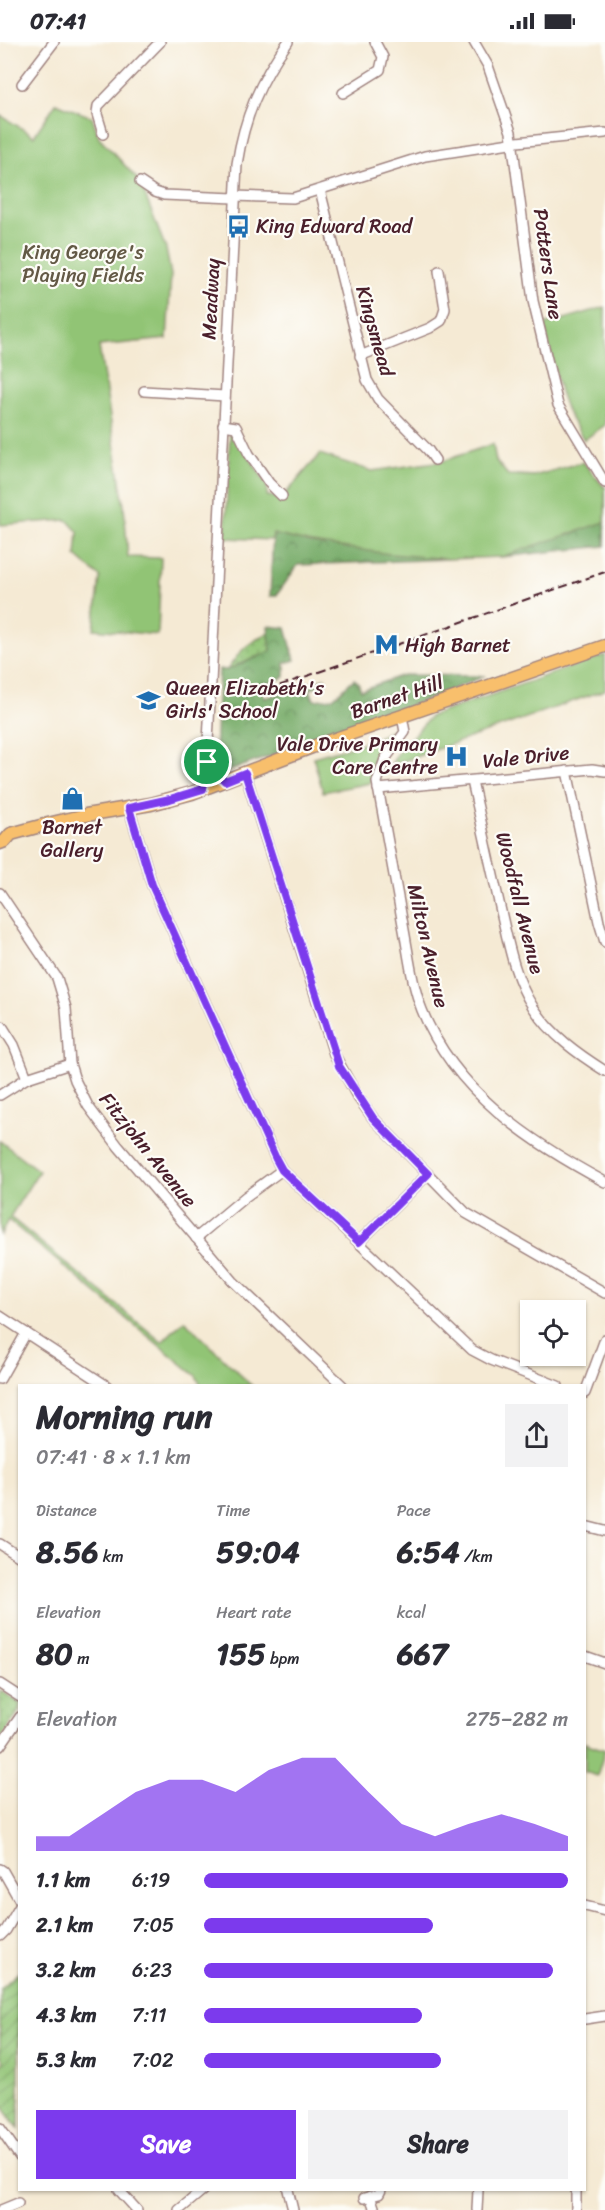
<!DOCTYPE html>
<html lang="en">
<head>
<meta charset="utf-8">
<style>
	:root { --surface:#fff; --page:#f2f2f3; --text:#2b2b33; --muted:#7c7c81; --accent:#7c3aed }
	body { margin:0; font-family:Sriracha,sans-serif; background:var(--page); color:var(--text); height:100vh; display:flex; flex-direction:column; font-size:22px; white-space:nowrap }
	* { box-sizing:border-box; margin:0 }
	p { font-size:20px; color:var(--muted) }
	.icon { flex:none; width:33px; height:33px; fill:none; stroke:currentColor; stroke-width:2; stroke-linecap:round; stroke-linejoin:round }
	.map { position:relative; flex:1; overflow:hidden }
	.side { position:absolute; left:18px; top:1342px; width:568px; height:807px; display:flex; flex-direction:column; background:var(--surface); border-radius:0px; box-shadow:0 2px 4px #0004 }
	.side>* { flex:none }
	.controls { position:absolute; left:520px; top:1258px; display:grid; gap:12px }
	.controls a { display:grid; place-items:center; width:66px; height:66px; border-radius:0px; background:var(--surface); box-shadow:0 2px 4px #0004; font-size:30px }
	.pin { position:absolute; display:grid; place-items:center; width:51px; height:51px; color:#fff; margin:-26px; border:3px solid #fff; border-radius:50%; box-shadow:0 2px 6px #0007 }
	.round { display:grid; place-items:center; flex:none; width:63px; height:63px; border-radius:0px; background:var(--page) }
	.summary { display:flex; align-items:center; justify-content:space-between; height:102px; padding:0 18px }
	h1 { font-size:33px; font-weight:800; line-height:45px }
	.figures { display:grid; grid-template-columns:repeat(3,1fr); gap:9px; height:102px; padding:6px 18px }
	.figures div { display:grid; align-content:center }
	.figures b { font-size:30px; font-weight:800 }
	.figures small { font-size:16px; font-weight:400 }
	.figures p { font-size:16px }
	.chart { height:168px; padding:12px 18px }
	.chart p { display:flex; justify-content:space-between }
	.chart svg { width:100%; height:108px; margin-top:6px; fill:var(--accent); opacity:.7 }
	.primary-button { display:flex; gap:12px; margin-top:auto; padding:12px 18px }
	.primary-button a { flex:1; height:69px; border-radius:0px; background:var(--accent); color:#fff; font-size:24px; font-weight:800; line-height:69px; text-align:center }
	.primary-button a+a { background:var(--page); color:var(--text) }
	ul { padding:0 18px; list-style:none; font-size:20px }
	li { display:grid; grid-template-columns:96px 72px 1fr; align-items:center; height:45px }
	li i { height:15px; border-radius:8px; background:var(--accent) }
	.status { display:flex; justify-content:space-between; align-items:center; height:42px; padding:0 30px; background:var(--surface); direction:ltr }
	.status svg { height:16px; fill:currentColor }
	.map>svg:first-child { display:block }
</style>
</head>
<body>
<div class="status"><b>07:41</b><svg viewBox="0 0 49 12"><path d="M0 12V9h3v3zM5 12V6h3v6zM10 12V3h3v9zM15 12V0h3v12zM26 1h20v11H26zM47 4h2v5h-2z"/></svg></div>
<div class="map">
<svg width="605" height="2168" viewBox="0 0 605 2168">
	<defs>
		<pattern id="grass-dots" width="8" height="8" patternUnits="userSpaceOnUse" patternTransform="scale(1.5)"><rect width="8" height="8" fill="#91c475"/><path d="M2 2h.1M6 6h.1" fill="none" stroke="#789f60" stroke-width="1.8" stroke-linecap="round"/></pattern>
		<pattern id="forest-crowns" width="20" height="18" patternUnits="userSpaceOnUse" patternTransform="scale(1.5)"><rect width="20" height="18" fill="#74aa66"/><path d="M2 6a3 3 0 1 1 6 0M12 15a3 3 0 1 1 6 0" fill="none" stroke="#618a54"/></pattern>
		<pattern id="garden-furrows" width="10" height="10" patternUnits="userSpaceOnUse" patternTransform="scale(1.5)"><rect width="10" height="10" fill="#91c475"/><path d="M-1 1l2-2M0 10L10 0M9 11l2-2" fill="none" stroke="#789f60"/></pattern>
	</defs>
	<rect width="100%" height="100%" fill="#fdfcf7"/>
	<filter id="ink" filterUnits="userSpaceOnUse"><feTurbulence type="fractalNoise" baseFrequency=".0167" numOctaves="2"/><feDisplacementMap in="SourceGraphic" scale="12" xChannelSelector="R" yChannelSelector="G"/><feConvolveMatrix kernelMatrix="1 2 1 2 8 2 1 2 1" color-interpolation-filters="sRGB"/></filter>
	<filter id="wash" filterUnits="userSpaceOnUse"><feTurbulence type="fractalNoise" baseFrequency=".008" numOctaves="4" result="noise"/><feDisplacementMap in="SourceGraphic" scale="24" xChannelSelector="R" yChannelSelector="G"/><feGaussianBlur stdDeviation="1.35" result="paint"/><feColorMatrix in="noise" values="0 0 0 0 0 0 0 0 0 0 0 0 0 0 0 0 0 1.4 0 .05"/><feComposite in="paint" operator="in"/></filter>
	<g filter="url(#wash)">
		<rect width="100%" height="100%" fill="#f5ead4"/>
		<!-- grass -->
		<g fill="url(#grass-dots)" stroke="#6e7250" stroke-width="1.5">
			<path d="M270,590L272,609L227,628C242,606 247,602 270,590Z"/>
			<path d="M0,1648L20,1661L19,1669L0,1699Z"/>
		</g>
		<!-- forest -->
		<g fill="url(#forest-crowns)" stroke="#5f6448" stroke-width="1.5">
			<path d="M583,420L605,446V504L501,515L489,513L517,433L536,434Z"/>
			<path d="M310,424L390,512L450,517L298,523L276,554H270L273,492L267,454L282,456Z"/>
			<path d="M268,584L286,586L295,618L285,621V635L260,644L265,656L325,636L326,641L310,647L314,658L333,656L354,637L358,640L361,648L403,633L485,634L403,667L226,730C216,727 216,721 215,712L219,627L227,628L271,609Z"/>
		</g>
		<!-- park -->
		<g fill="#91c475" stroke="#6e7250" stroke-width="1.5">
			<path d="M56,61L92,75L99,95L140,140L166,207L171,233L167,297L99,304L124,464L128,515L161,516L158,593L94,587L100,535L76,514L78,490L67,478L0,483V73L34,94Z"/>
			<path d="M605,265V383L584,398L568,372L560,350L544,283Z"/>
			<path d="M230,392H235L267,443V454L282,456L320,412L372,429L443,419L493,402L496,419L508,433L534,434L583,420L605,446V480L501,515L450,517L390,512L312,501L273,492L272,498L225,496Z"/>
			<path d="M605,613V648L390,724L400,708L431,674Z"/>
			<path d="M393,688V694L374,727L370,741L323,750L313,715L370,699Z"/>
			<path d="M0,1099L39,1129L10,1175L162,1300L184,1278L252,1344H201L196,1334L8,1178L0,1194Z"/>
			<path d="M585,1701L605,1708L597,1734L585,1730Z"/>
		</g>
		<!-- garden -->
		<path fill="url(#garden-furrows)" stroke="#6e7250" stroke-width="1.5" d="M19,1930V2087L0,2061V2022L3,2019L0,2014V1946Z"/>
	</g>
	<g filter="url(#ink)">
		<g fill="none" stroke-linecap="round" stroke-linejoin="round">
			<defs>
				<g id="minor">
					<path d="M474,0L488,24L511,90L533,259L558,363L605,441"/>
					<path d="M22,42L54,0"/>
					<path d="M343,51L380,28L383,15L375,0"/>
					<path d="M103,92L97,72L98,64L160,0"/>
					<path d="M140,140L155,150L164,153L234,156"/>
					<path d="M320,148L367,338L378,357L428,408L435,418"/>
					<path d="M234,154L293,156L425,114L517,100L605,91"/>
					<path d="M360,314L430,286L441,279L445,267L439,229"/>
					<path d="M144,349L225,354"/>
					<path d="M223,383L236,385L249,412L269,441L282,454"/>
					<path d="M402,674L405,690L385,717L377,740C386,789 395,839 404,888C409,915 412,943 422,968C455,1050 530,1100 605,1140"/>
					<path d="M207,720L225,739"/>
					<path d="M567,729L599,880L605,900"/>
					<path d="M245,731L334,1012L357,1054L373,1076L466,1171L605,1251"/>
					<path d="M472,739C481,781 491,823 500,865C508,899 514,936 533,965C551,993 578,1012 605,1029"/>
					<path d="M203,747L207,720L237,122C244,76 260,38 288,0"/>
					<path d="M378,747L592,727L605,729"/>
					<path d="M129,766L152,843L276,1117L282,1128L472,1308L491,1318L558,1344"/>
					<path d="M0,851L57,936L66,966L70,1022L75,1038L88,1064L118,1104L233,1239L343,1344"/>
					<path d="M2,984L14,1003L27,1036"/>
					<path d="M0,1053L27,1036L70,1022"/>
					<path d="M196,1196L245,1155L282,1128"/>
					<path d="M359,1200L428,1132"/>
					<path d="M0,1274L107,1344"/>
					<path d="M0,1337L26,1291"/>
					<path d="M585,1351L605,1297"/>
					<path d="M585,1484L605,1489"/>
					<path d="M0,1502L20,1515"/>
					<path d="M585,1614L605,1621"/>
					<path d="M0,1642L20,1655"/>
					<path d="M0,1704L20,1675"/>
					<path d="M0,1827L3,1829L20,1859"/>
					<path d="M585,1864L605,1869"/>
					<path d="M0,1894L6,1888L20,1864"/>
					<path d="M585,1977L605,1974"/>
					<path d="M0,2086L20,2115"/>
					<path d="M119,2148L137,2168"/>
					<path d="M288,2148L293,2168"/>
					<path d="M576,2148V2168"/>
					<path d="M370,2154L375,2168"/>
					<path d="M364,2156L379,2152L381,2148"/>
					<path d="M1,2168L18,2161"/>
					<path d="M179,2168L203,2148"/>
					<path d="M477,2168L478,2148"/>
				</g>
				<path id="major" d="M0,801L5,799L11,792L48,782L86,773L151,762L192,751L312,705L605,604"/>
			</defs>
			<!-- minor casing -->
			<use href="#minor" stroke="#a08480" stroke-width="12"/>
			<!-- major casing -->
			<use href="#major" stroke="#a08480" stroke-width="15"/>
			<!-- minor -->
			<use href="#minor" stroke="#fff" stroke-width="9"/>
			<!-- major -->
			<use href="#major" stroke="#f8bf6c" stroke-width="12"/>
			<!-- rail -->
			<path stroke="#4a1f2b" stroke-width="2" stroke-dasharray="9 4.5" stroke-linecap="butt" d="M267,648L605,530"/>
		</g>
	</g>
	<g fill="none" stroke-linecap="round" stroke-linejoin="round" filter="url(#ink)">
		<defs>
			<path id="route" d="M207,720L225,739L245,731L339,1024L373,1076L428,1132L359,1200L282,1128L276,1117L152,843L129,766L170,757L203,747Z"/>
		</defs>
		<!-- route casing -->
		<use href="#route" stroke="#fff" stroke-width="12"/>
		<!-- route -->
		<use href="#route" stroke="#7c3aed" stroke-width="8"/>
	</g>
	<!-- icons -->
	<defs>
		<symbol id="bus-bare" viewBox="-9 -9 18 18"><path d="M-5-6H5V4H4V6H2V4H-2V6H-4V4H-5ZM-3.5-4V0h7V-4ZM-3.5 1.2v1.5H-2V1.2ZM2 1.2v1.5H3.5V1.2Z" fill="#1f6fb2" stroke="#fdfcf7" stroke-width="2.5" paint-order="stroke"/></symbol>
		<symbol id="metro-bare" viewBox="-9 -9 18 18"><path d="M-5.5 5V-5H-3L0 0L3-5H5.5V5H3V-.5L0 4L-3-.5V5Z" fill="#1f6fb2" stroke="#fdfcf7" stroke-width="2.5" paint-order="stroke"/></symbol>
		<symbol id="school-bare" viewBox="-9 -9 18 18"><path d="M0-5L7-2L0 1L-7-2ZM-4 1L0 2.5L4 1V4Q0 6-4 4Z" fill="#1f6fb2" stroke="#fdfcf7" stroke-width="2.5" paint-order="stroke"/></symbol>
		<symbol id="hospital-bare" viewBox="-9 -9 18 18"><path d="M-5-5h3v3.5h4V-5h3V5h-3V1.5h-4V5h-3Z" fill="#1f6fb2" stroke="#fdfcf7" stroke-width="2.5" paint-order="stroke"/></symbol>
		<symbol id="shop-bare" viewBox="-9 -9 18 18"><path d="M-5-2.5h2.3a2.7 3.5 0 0 1 5.4 0H5L5.5 6h-11ZM-1.5-2.5h3a1.5 2.3 0 0 0-3 0Z" fill="#1f6fb2" stroke="#fdfcf7" stroke-width="2.5" paint-order="stroke"/></symbol>
	</defs>
	<g fill-rule="evenodd">
		<use href="#bus-bare" x="222" y="168" width="33" height="33"/>
		<use href="#metro-bare" x="370" y="586" width="33" height="33"/>
		<use href="#school-bare" x="132" y="642" width="33" height="33"/>
		<use href="#hospital-bare" x="440" y="698" width="33" height="33"/>
		<use href="#shop-bare" x="56" y="740" width="33" height="33"/>
	</g>
	<g text-anchor="middle" dominant-baseline="central" stroke-width="4.5" stroke-linejoin="round" paint-order="stroke">
		<!-- poi labels -->
		<g font-size="20" fill="#4a1f2b" stroke="#fdfcf7" text-anchor="start">
			<text x="256" y="184">King Edward Road</text>
			<text x="405" y="603">High Barnet</text>
			<text x="166" y="646">Queen Elizabeth's<tspan x="166" dy="23">Girls' School</tspan></text>
			<text x="438" y="702" text-anchor="end">Vale Drive Primary<tspan x="438" dy="23">Care Centre</tspan></text>
			<text x="72" y="785" text-anchor="middle">Barnet<tspan x="72" dy="23">Gallery</tspan></text>
		</g>
		<!-- park labels -->
		<g font-size="20" fill="#635945" stroke="#fdfcf7">
			<text x="83" y="210">King George's<tspan x="83" dy="23">Playing Fields</tspan></text>
		</g>
		<!-- street labels -->
		<g font-size="20" fill="#4a1f2b" stroke="#fdfcf7">
			<text transform="translate(548 222) rotate(82)">Potters Lane</text>
			<text transform="translate(211 257) rotate(-87)">Meadway</text>
			<text transform="translate(375 289) rotate(74)">Kingsmead</text>
			<text transform="translate(397 655) rotate(-19)">Barnet Hill</text>
			<text transform="translate(526 715) rotate(-6)">Vale Drive</text>
			<text transform="translate(520 861) rotate(76)">Woodfall Avenue</text>
			<text transform="translate(428 904) rotate(77)">Milton Avenue</text>
			<text transform="translate(148 1108) rotate(51)">Fitzjohn Avenue</text>
		</g>
	</g>
</svg>
<div class="controls">
<a><svg class="icon" aria-label="locate" viewBox="0 0 24 24"><circle cx="12" cy="12" r="6"/><path d="M12 2v4M12 18v4M2 12h4M18 12h4"/></svg></a>
</div>
<div class="pin" style="left:207px;top:720px;background:#1e9e55"><svg class="icon" aria-label="arrive" viewBox="0 0 24 24"><path d="M6 21V4h12l-3 4 3 4H6"/></svg></div>
<section class="side">
<div class="summary"><div><h1>Morning run</h1><p>07:41 · 8 × 1.1 km</p></div><a class="round"><svg class="icon" aria-label="share" viewBox="0 0 24 24"><path d="M12 15V3M7 8l5-5 5 5M5 13v7h14v-7"/></svg></a></div>
<div class="figures">
<div><p>Distance</p><b>8.56<small> km</small></b></div>
<div><p>Time</p><b>59:04</b></div>
<div><p>Pace</p><b>6:54<small> /km</small></b></div>
</div>
<div class="figures">
<div><p>Elevation</p><b>80<small> m</small></b></div>
<div><p>Heart rate</p><b>155<small> bpm</small></b></div>
<div><p>kcal</p><b>667</b></div>
</div>
<div class="chart"><p><span>Elevation</span>275–282 m</p>
<svg viewBox="0 0 160 44" preserveAspectRatio="none"><path d="M0 44V38L10 38L20 29L30 20L40 15L50 15L60 20L70 11L80 6L90 6L100 20L110 33L120 38L130 33L140 29L150 33L160 38V44z"/></svg>
</div>
<ul>
<li><b>1.1 km</b>6:19<i style="width:100%"></i></li>
<li><b>2.1 km</b>7:05<i style="width:63%"></i></li>
<li><b>3.2 km</b>6:23<i style="width:96%"></i></li>
<li><b>4.3 km</b>7:11<i style="width:60%"></i></li>
<li><b>5.3 km</b>7:02<i style="width:65%"></i></li>
</ul>
<div class="primary-button"><a>Save</a><a>Share</a></div>
</section>
</div>
</body>
</html>
